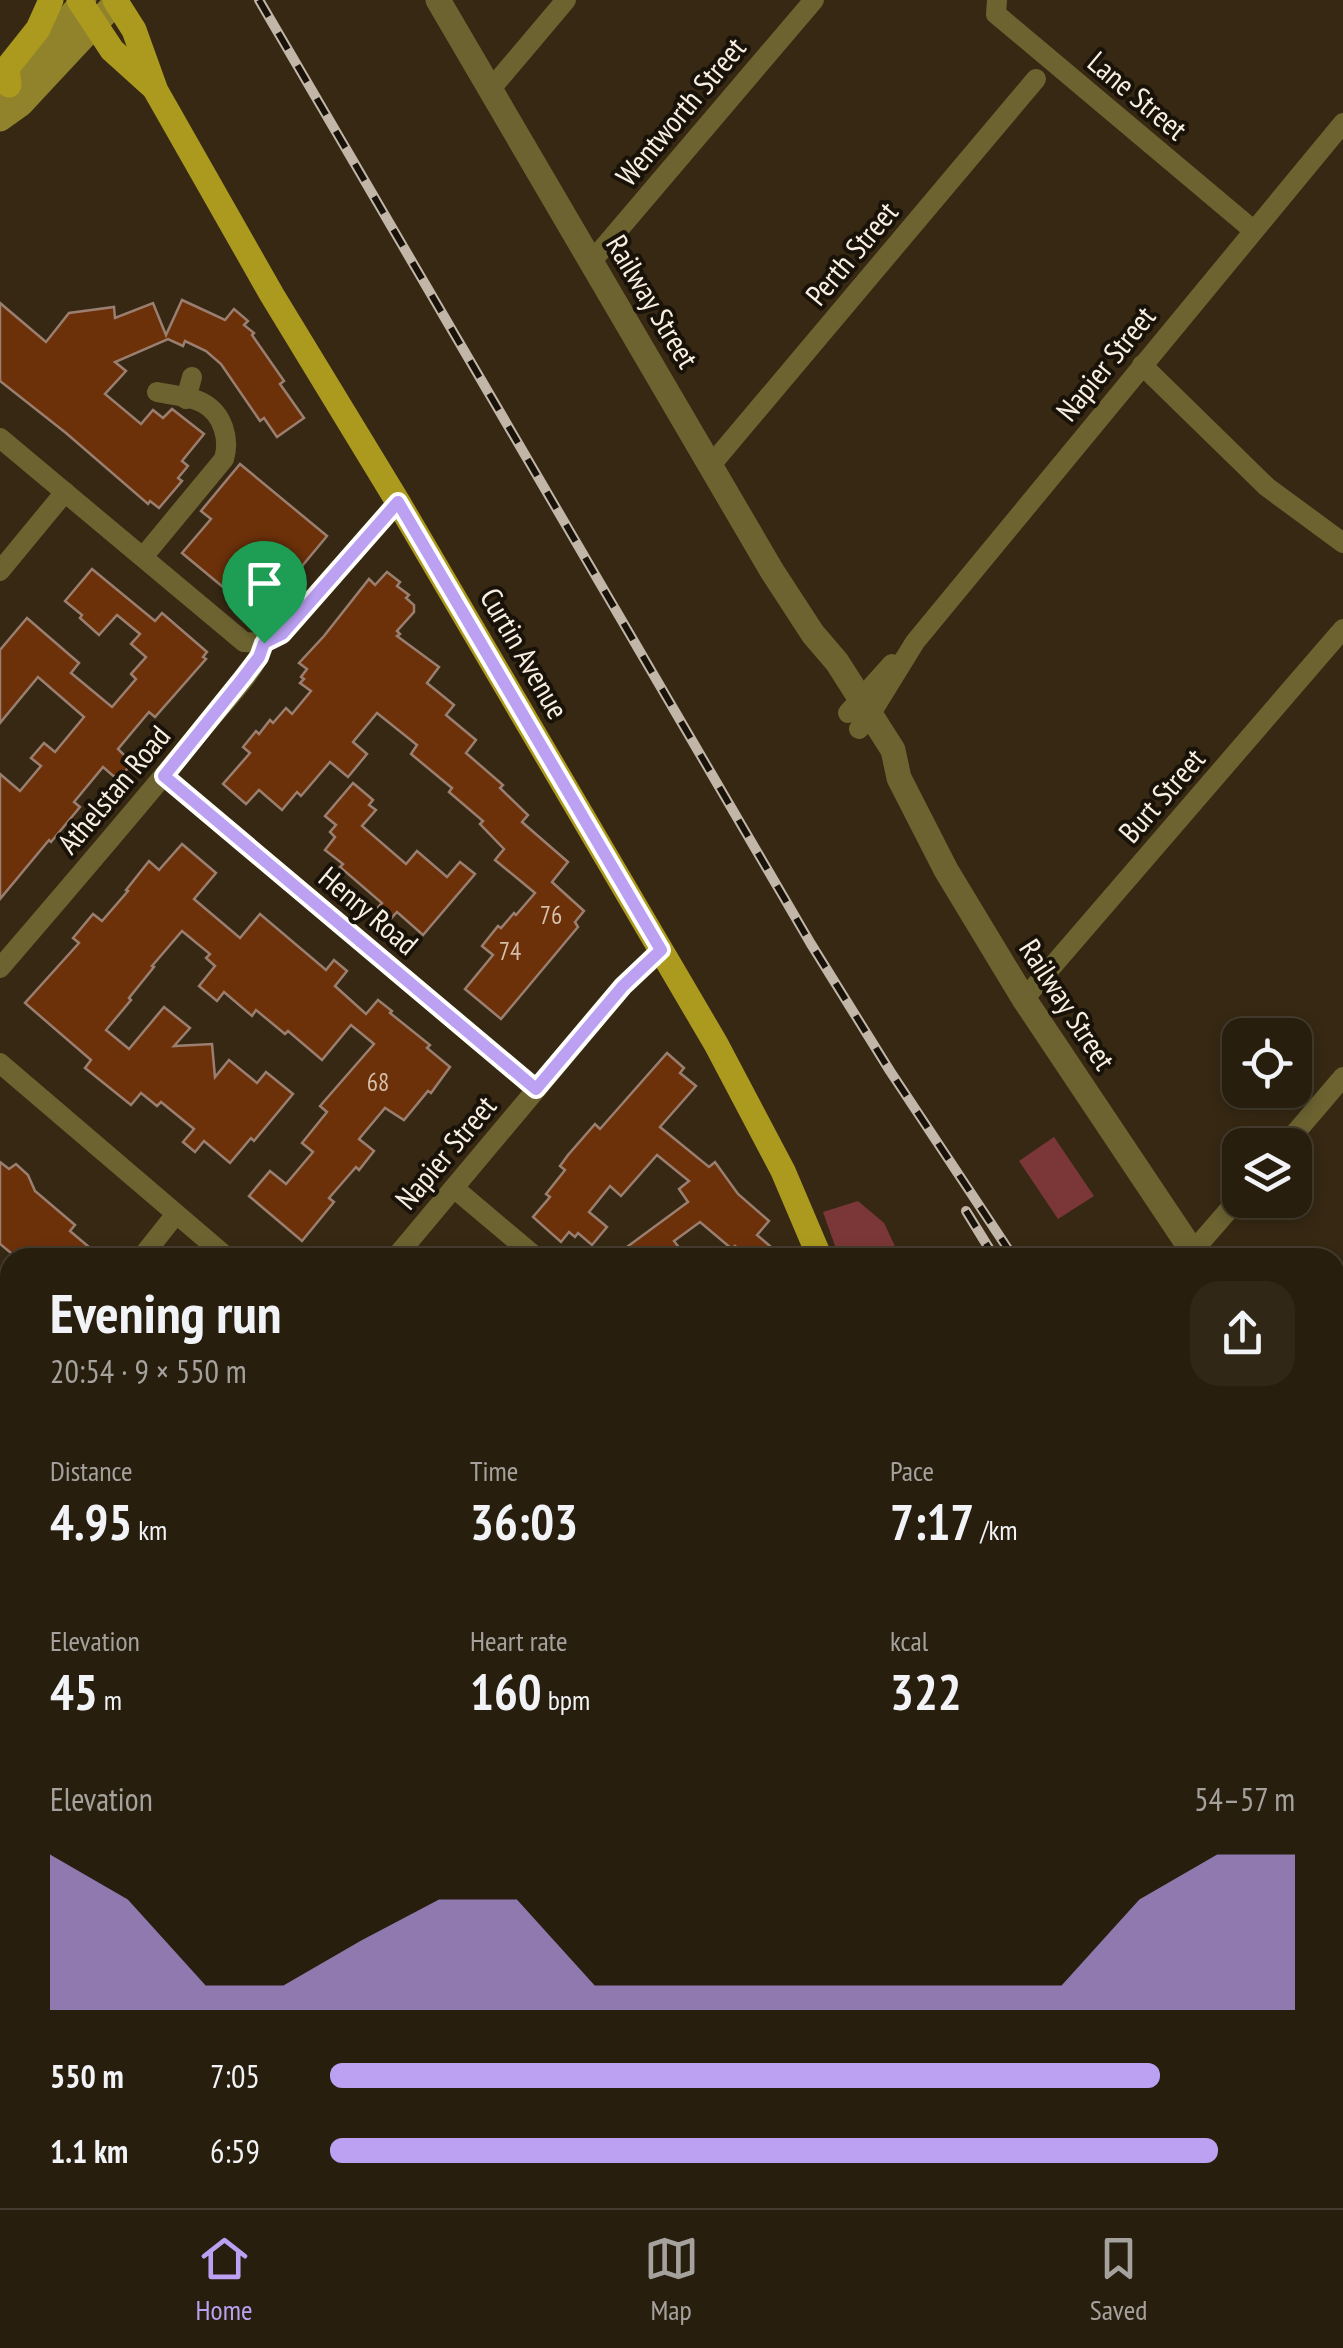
<!DOCTYPE html>
<html lang="en">
<head>
<meta charset="utf-8">
<style>
	:root { --surface:#281e0e; --page:#302717; --text:#f1f3f6; --muted:#a5a29e; --line:#443c2e; --accent:#bca0f2 }
	body { margin:0; font-family:"PT Sans Narrow",sans-serif; background:var(--page); color:var(--text); height:100vh; display:flex; flex-direction:column; font-size:38px; white-space:nowrap }
	* { box-sizing:border-box; margin:0 }
	p { font-size:32px; color:var(--muted) }
	.icon { flex:none; width:55px; height:55px; fill:none; stroke:currentColor; stroke-width:2; stroke-linecap:round; stroke-linejoin:round }
	.map { position:relative; flex:1; overflow:hidden }
	.sheet { position:absolute; left:0px; top:1248px; width:1345px; height:962px; display:flex; flex-direction:column; background:var(--surface); border-radius:30px 30px 0 0; box-shadow:0 5px 15px #0003,0 0 0 2px var(--line) }
	.sheet>* { flex:none }
	.buttons { position:absolute; left:1222px; top:1018px; display:grid; gap:20px }
	.buttons a { display:grid; place-items:center; width:90px; height:90px; border-radius:20px; background:var(--surface); box-shadow:0 5px 15px #0003,0 0 0 2px var(--line); font-size:50px }
	.pin { position:absolute; display:grid; place-items:center; width:85px; height:85px; color:#fff; margin:-102px -42px; border-radius:50% 50% 50% 0; rotate:-45deg; box-shadow:0 0 10px #0007 }
	.pin .icon { rotate:45deg }
	.round { display:grid; place-items:center; flex:none; width:105px; height:105px; border-radius:30px; background:var(--page) }
	.summary { display:flex; align-items:center; justify-content:space-between; height:170px; padding:0 50px }
	h1 { font-size:55px; font-weight:600; line-height:75px }
	.figures { display:grid; grid-template-columns:repeat(3,1fr); gap:15px; height:170px; padding:10px 50px }
	.figures div { display:grid; align-content:center }
	.figures b { font-size:50px; font-weight:600 }
	.figures small { font-size:28px; font-weight:400 }
	.figures p { font-size:28px }
	.chart { height:280px; padding:20px 50px }
	.chart p { display:flex; justify-content:space-between }
	.chart svg { width:100%; height:180px; margin-top:10px; fill:var(--accent); opacity:.7 }
	ul { padding:0 50px; list-style:none; font-size:32px }
	li { display:grid; grid-template-columns:160px 120px 1fr; align-items:center; height:75px }
	li i { height:25px; border-radius:12px; background:var(--accent) }
	.dock { display:flex; justify-content:space-around; align-items:center; height:140px; border-top:2px solid var(--line); background:var(--surface); font-size:28px; color:var(--muted) }
	.dock a { display:grid; justify-items:center; gap:5px }
	.dock .current { color:var(--accent) }
	.map>svg:first-child { display:block }
</style>
</head>
<body>
<div class="map">
<svg width="1343" height="2208" viewBox="0 0 1343 2208">
	<rect width="100%" height="100%" fill="#362813"/>
	<!-- green -->
	<g fill="#7b3737">
		<path d="M1054,1137L1094,1196L1058,1219L1019,1161Z"/>
		<path d="M858,1201L884,1223L900,1257H839L823,1212Z"/>
		<path d="M1335,1931L1343,1940V2102L1335,2109Z"/>
	</g>
	<!-- building -->
	<g fill="#6d310a" stroke="#9a7f71" stroke-width="2.5">
		<path d="M182,300L225,320L234,309L248,321L244,325L254,333L252,335L284,381L280,384L304,418L277,437L264,418L260,421L221,364L206,351L185,341L183,346L168,339L115,362L126,371L105,394L141,424L153,410L163,418L172,409L204,434L182,461L188,466L178,478L182,481L159,508L150,501L148,504L66,433L0,381V303L46,342L69,313L114,307L115,318L153,303L166,335Z"/>
		<path d="M240,464L327,536L288,583L275,573L247,607L182,553L211,519L201,511Z"/>
		<path d="M92,569L155,621L162,613L207,652L203,657L206,659L155,717L149,712L118,749L132,763L118,780L103,767L74,802L80,807L51,842L49,840L0,899V774L20,791L41,766L31,758L44,743L55,752L84,717L38,677L0,723V650L27,618L79,663L71,673L112,707L136,679L131,674L146,657L131,644L140,634L117,615L99,635L80,618L82,615L65,601Z"/>
		<path d="M387,572L400,582L397,586L409,595L406,598L414,605V612L397,631L400,634L397,636L439,667L427,683L454,705L446,715L476,740L466,753L503,785L500,788L528,815L522,822L568,862L552,882L584,911L575,922L578,927L501,1019L465,989L493,955L482,946L498,926L501,928L514,913L516,915L535,893L495,860L504,849L480,824L483,821L449,792L452,788L411,754L417,745L377,713L353,742L367,754L348,777L330,762L301,796L297,792L282,810L259,790L246,804L223,784L250,753L243,747L256,731L259,734L270,720L273,723L286,708L292,714L311,691L300,683L304,679L301,677L307,669L299,663L324,636L369,579L375,585Z"/>
		<path d="M353,783L373,800L369,805L376,810L362,826L406,864L417,851L447,877L460,862L475,874L423,935L397,912L386,924L373,913L382,903L340,867L343,864L325,850L335,837L330,832L336,825L325,816Z"/>
		<path d="M182,844L216,873L194,899L240,938L260,914L326,970L334,960L347,971L335,986L366,1014L378,1000L392,1011L390,1013L430,1045L427,1048L450,1067L431,1093L428,1091L404,1120L385,1108L359,1139L374,1151L359,1170L356,1167L329,1198L334,1202L302,1241L249,1196L270,1171L286,1184L313,1152L302,1143L327,1112L320,1106L374,1044L351,1025L322,1060L288,1031L285,1034L256,1010L252,1016L224,992L217,1001L199,986L215,966L206,958L210,954L182,931L152,966L154,967L129,998L131,1000L106,1030L129,1049L164,1007L190,1028L174,1046L212,1044L215,1077L229,1060L257,1083L266,1072L293,1094L254,1141L251,1138L230,1163L204,1141L195,1152L183,1142L194,1129L161,1102L157,1106L141,1093L131,1105L85,1068L91,1060L25,1003L79,943L73,938L93,914L102,921L128,891L126,890L149,861L159,870Z"/>
		<path d="M667,1053L684,1068L680,1073L696,1086L660,1127L709,1167L715,1162L738,1194L769,1221L757,1235L784,1258H749L735,1246L732,1249L700,1222L674,1241L687,1258H612L688,1202L679,1189L689,1181L657,1155L621,1196L610,1186L589,1212L607,1227L592,1245L578,1233L575,1237L569,1232L561,1242L533,1217L550,1197L546,1194L565,1170L560,1166L568,1155L595,1124L600,1129Z"/>
		<path d="M0,1162L9,1169L16,1164L28,1175L35,1191L75,1225L70,1231L102,1258H17L0,1244Z"/>
	</g>
	<g fill="none" stroke-linecap="round" stroke-linejoin="round">
		<!-- minor -->
		<g stroke="#6c6331" stroke-width="20">
			<path d="M997,0L996,14L1253,230"/>
			<path d="M490,90L566,0"/>
			<path d="M592,261L814,0"/>
			<path d="M1142,365L1267,487L1343,543"/>
			<path d="M186,399L192,377"/>
			<path d="M0,438L244,642L264,643L282,634L398,502"/>
			<path d="M711,465L1036,79"/>
			<path d="M143,557L224,459C230,439 223,414 203,403C191,396 171,395 157,392"/>
			<path d="M0,571L65,492"/>
			<path d="M848,713L892,664"/>
			<path d="M859,729L870,715L915,642L1343,123"/>
			<path d="M164,776L536,1089"/>
			<path d="M0,968C68,889 136,810 202,729C221,705 256,672 264,643"/>
			<path d="M1024,999L1343,629"/>
			<path d="M0,1063L228,1258"/>
			<path d="M1285,1145L1343,1077"/>
			<path d="M454,1188L537,1258"/>
			<path d="M1193,1251L1240,1197"/>
			<path d="M141,1258L176,1214"/>
			<path d="M395,1258L623,986L661,951"/>
			<path d="M0,1316L10,1324"/>
			<path d="M1335,1345L1343,1336"/>
			<path d="M0,1429L10,1418"/>
			<path d="M0,1721L10,1709"/>
			<path d="M29,2208L36,2200"/>
			<path d="M427,2208L433,2200"/>
			<path d="M860,2208L866,2200"/>
		</g>
		<!-- tertiary -->
		<g stroke="#6c6331" stroke-width="25">
			<path d="M438,0L772,571L813,634L837,662L893,750L899,778L946,870L1024,999L1197,1258"/>
			<path d="M1335,1456L1343,1466"/>
		</g>
		<!-- secondary -->
		<g stroke="#90832b" stroke-width="25">
			<path d="M0,96L84,0"/>
			<path d="M0,119L21,104L116,2"/>
		</g>
		<!-- primary -->
		<g stroke="#ac9a1f" stroke-width="25">
			<path d="M79,0L112,50L153,87"/>
			<path d="M115,0L134,30L156,91L272,295L398,502L716,1044L783,1171L820,1258"/>
			<path d="M9,85L7,68L38,29L51,0"/>
			<path d="M1335,2193L1343,2200"/>
		</g>
		<defs>
			<g id="rail">
				<path d="M259,0L811,944L890,1071L1014,1258"/>
				<path d="M966,1211L995,1258"/>
				<path d="M1335,1719L1343,1730"/>
				<path d="M1335,1770L1343,1780"/>
			</g>
		</defs>
		<!-- rail casing -->
		<use href="#rail" stroke="#c1b6a7" stroke-width="10"/>
		<!-- rail -->
		<use href="#rail" stroke="#191209" stroke-width="6" stroke-dasharray="19" stroke-linecap="butt"/>
	</g>
	<g fill="none" stroke-linecap="round" stroke-linejoin="round">
		<defs>
			<path id="route" d="M398,502L661,950L623,986L536,1089L164,776L243,678L259,657L264,643L282,634Z"/>
		</defs>
		<!-- route casing -->
		<use href="#route" stroke="#fff" stroke-width="20"/>
		<!-- route -->
		<use href="#route" stroke="#bca0f2" stroke-width="12"/>
	</g>
	<g text-anchor="middle" dominant-baseline="central" stroke-width="8" stroke-linejoin="round" paint-order="stroke">
		<!-- number labels -->
		<g font-size="25" fill="#d5bfab">
			<text x="551" y="915">76</text>
			<text x="510" y="951">74</text>
			<text x="378" y="1082">68</text>
		</g>
		<!-- street labels -->
		<g font-size="30" fill="#f8eee1" stroke="#191209">
			<text transform="translate(1138 95) rotate(40)">Lane Street</text>
			<text transform="translate(680 111) rotate(-50)">Wentworth Street</text>
			<text transform="translate(851 253) rotate(-50)">Perth Street</text>
			<text transform="translate(653 301) rotate(59)">Railway Street</text>
			<text transform="translate(1105 363) rotate(-51)">Napier Street</text>
			<text transform="translate(525 653) rotate(60)">Curtin Avenue</text>
			<text transform="translate(113 789) rotate(-50)">Athelstan Road</text>
			<text transform="translate(1161 795) rotate(-49)">Burt Street</text>
			<text transform="translate(369 910) rotate(40)">Henry Road</text>
			<text transform="translate(1068 1004) rotate(57)">Railway Street</text>
			<text transform="translate(445 1152) rotate(-50)">Napier Street</text>
		</g>
	</g>
</svg>
<div class="buttons">
<a><svg class="icon" aria-label="locate" viewBox="0 0 24 24"><circle cx="12" cy="12" r="6"/><path d="M12 2v4M12 18v4M2 12h4M18 12h4"/></svg></a>
<a><svg class="icon" aria-label="layers" viewBox="0 0 24 24"><path d="M12 4l9 5-9 5-9-5zM3 14l9 5 9-5"/></svg></a>
</div>
<div class="pin" style="left:264px;top:643px;background:#1e9e55"><svg class="icon" aria-label="arrive" viewBox="0 0 24 24"><path d="M6 21V4h12l-3 4 3 4H6"/></svg></div>
<section class="sheet">
<div class="summary"><div><h1>Evening run</h1><p>20:54 · 9 × 550 m</p></div><a class="round"><svg class="icon" aria-label="share" viewBox="0 0 24 24"><path d="M12 15V3M7 8l5-5 5 5M5 13v7h14v-7"/></svg></a></div>
<div class="figures">
<div><p>Distance</p><b>4.95<small> km</small></b></div>
<div><p>Time</p><b>36:03</b></div>
<div><p>Pace</p><b>7:17<small> /km</small></b></div>
</div>
<div class="figures">
<div><p>Elevation</p><b>45<small> m</small></b></div>
<div><p>Heart rate</p><b>160<small> bpm</small></b></div>
<div><p>kcal</p><b>322</b></div>
</div>
<div class="chart"><p><span>Elevation</span>54–57 m</p>
<svg viewBox="0 0 160 44" preserveAspectRatio="none"><path d="M0 44V6L10 17L20 38L30 38L40 27L50 17L60 17L70 38L80 38L90 38L100 38L110 38L120 38L130 38L140 17L150 6L160 6V44z"/></svg>
</div>
<ul>
<li><b>550 m</b>7:05<i style="width:86%"></i></li>
<li><b>1.1 km</b>6:59<i style="width:92%"></i></li>
</ul>
</section>
</div>
<nav class="dock">
<a class="current"><svg class="icon" aria-label="home" viewBox="0 0 24 24"><path d="M3 11l9-7 9 7M6 9v11h12V9"/></svg>Home</a>
<a><svg class="icon" aria-label="map" viewBox="0 0 24 24"><path d="M3 6l6-2 6 2 6-2v14l-6 2-6-2-6 2zM9 4v14M15 6v14"/></svg>Map</a>
<a><svg class="icon" aria-label="saved" viewBox="0 0 24 24"><path d="M7 4h10v16l-5-4-5 4z"/></svg>Saved</a>
</nav>
</body>
</html>
